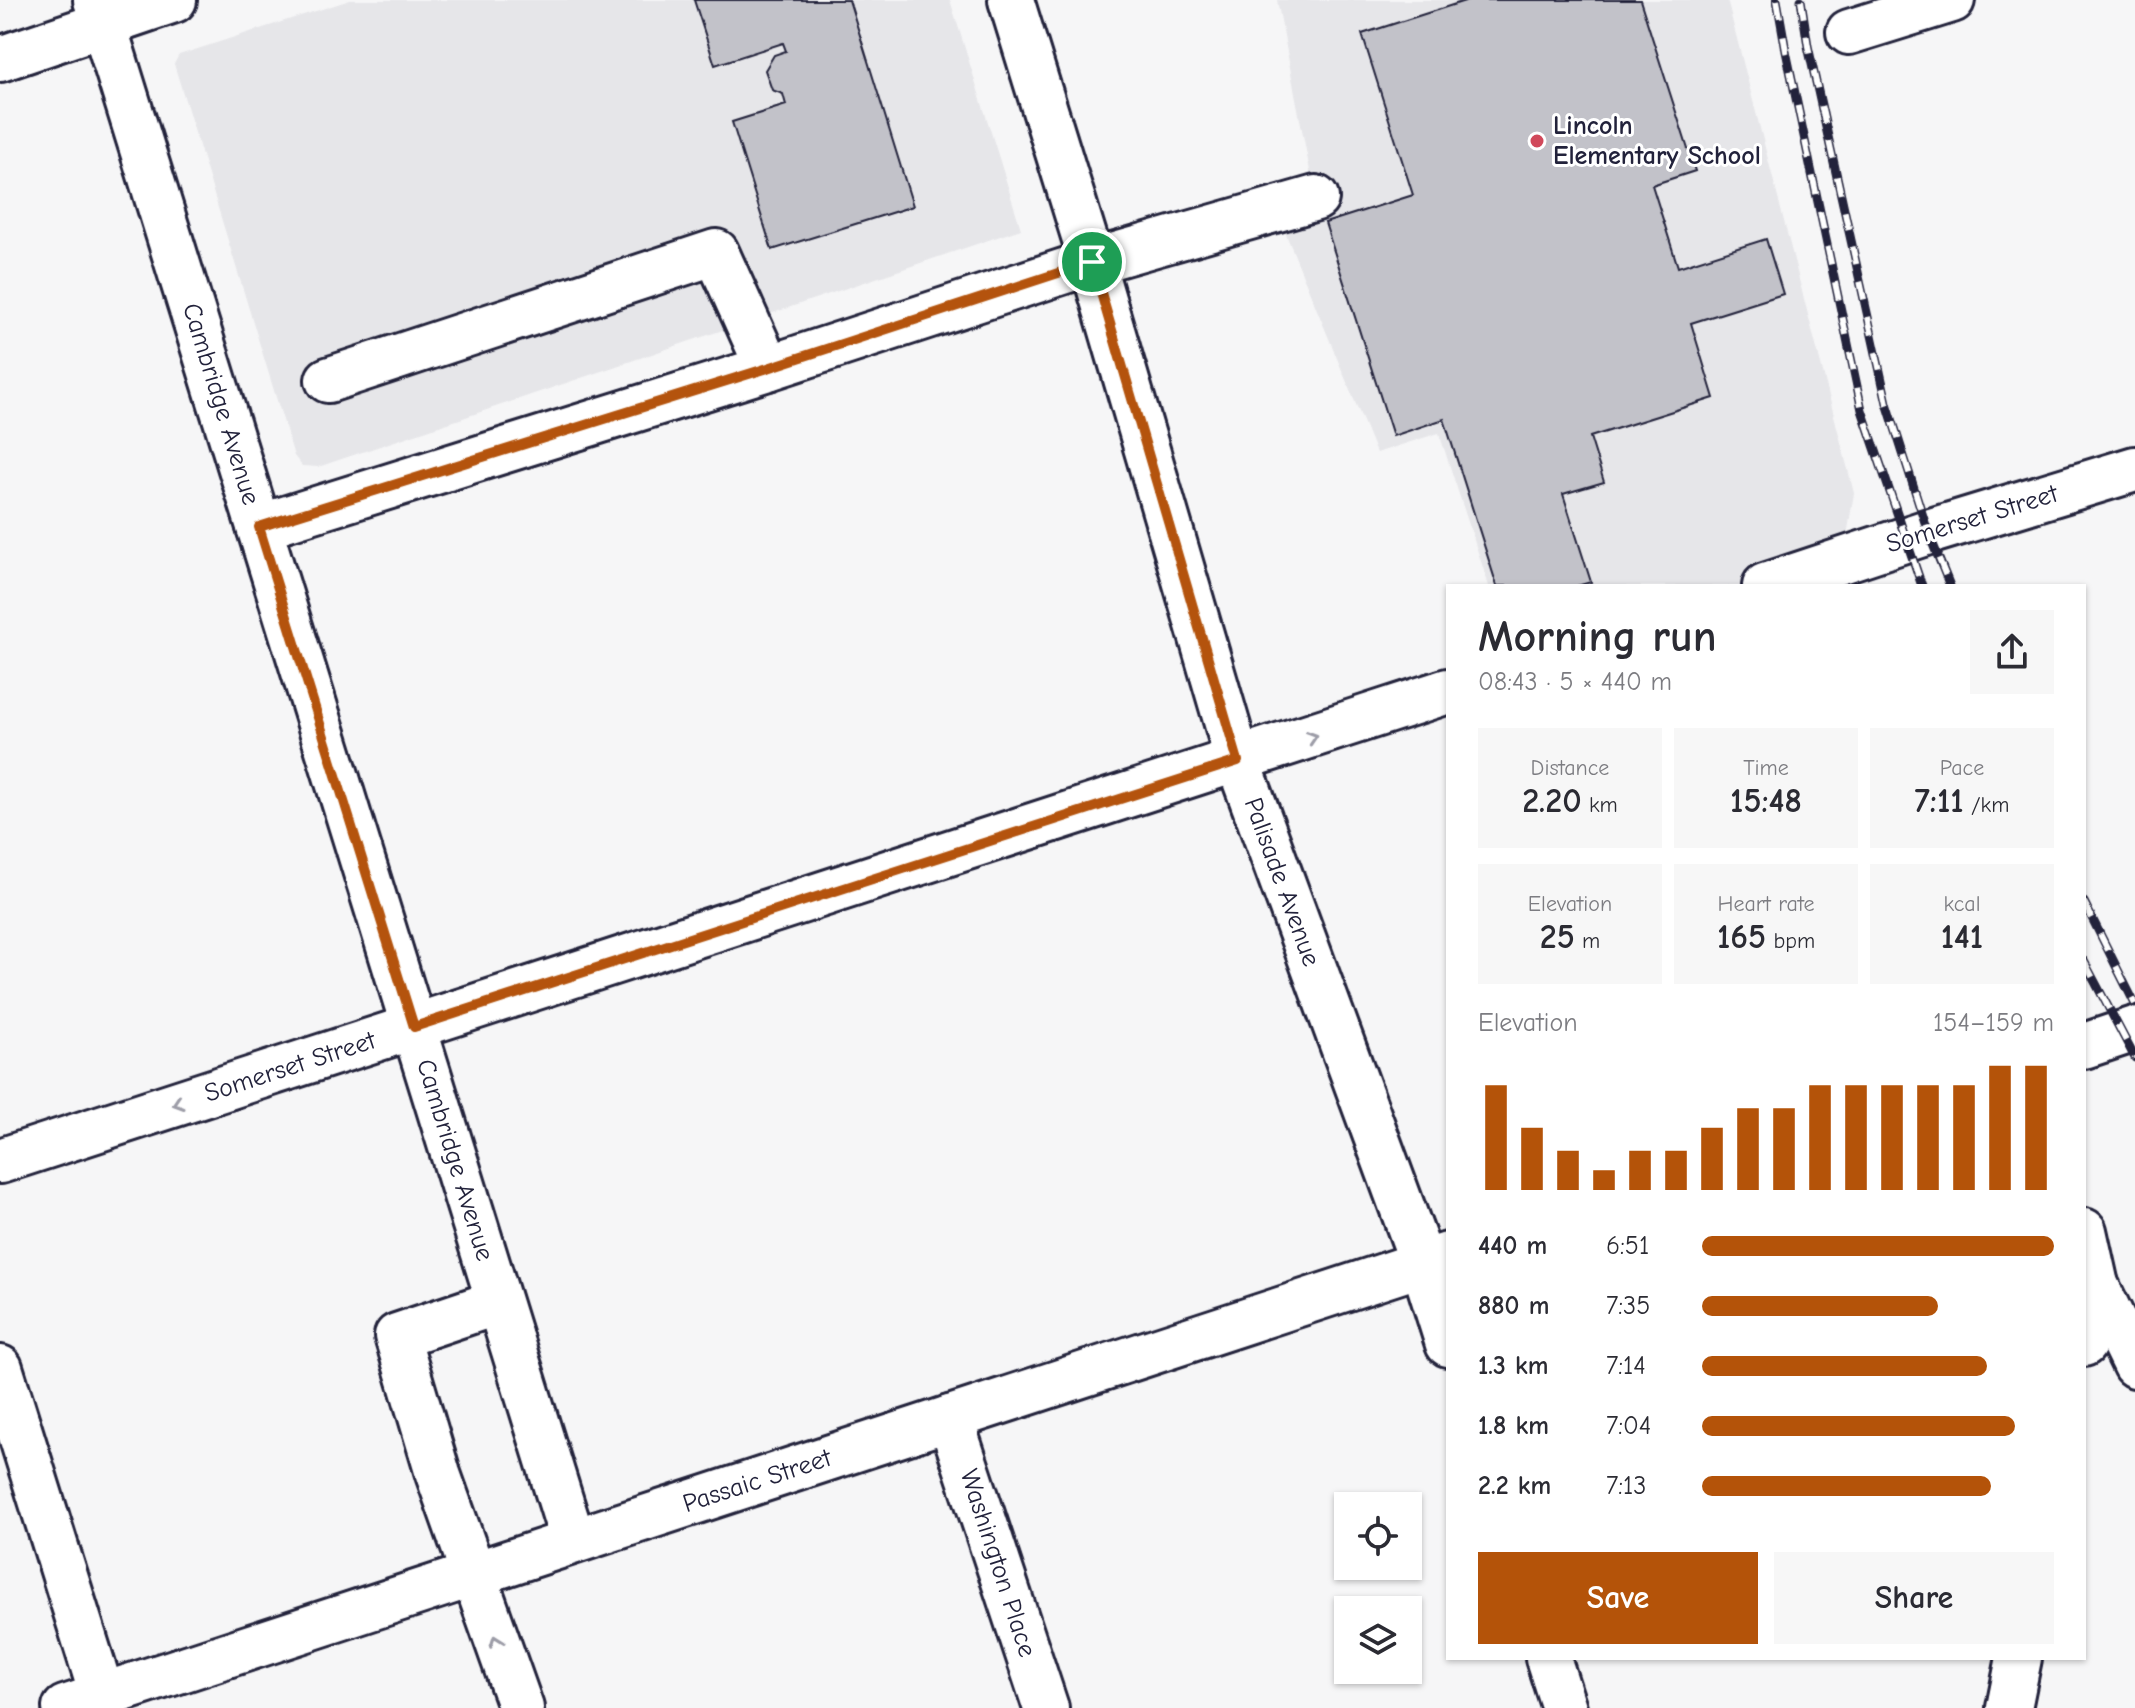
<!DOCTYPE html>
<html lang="en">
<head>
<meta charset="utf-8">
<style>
	:root { --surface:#fff; --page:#f7f7f7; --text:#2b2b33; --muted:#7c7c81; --accent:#b45309 }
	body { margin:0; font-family:"Comic Neue",sans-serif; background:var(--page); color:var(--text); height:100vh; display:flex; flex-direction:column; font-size:30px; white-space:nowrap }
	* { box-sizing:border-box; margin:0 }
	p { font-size:26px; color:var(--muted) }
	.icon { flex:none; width:44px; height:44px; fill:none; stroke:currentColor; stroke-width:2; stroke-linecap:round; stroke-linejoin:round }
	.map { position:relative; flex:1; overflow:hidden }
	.details { position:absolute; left:1446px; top:584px; width:640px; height:1076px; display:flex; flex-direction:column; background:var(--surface); border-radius:0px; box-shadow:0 2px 6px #0004 }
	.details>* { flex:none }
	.tools { position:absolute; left:1334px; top:1492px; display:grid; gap:16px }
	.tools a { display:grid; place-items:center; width:88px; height:88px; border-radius:0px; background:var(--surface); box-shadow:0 2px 6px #0004; font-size:40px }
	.pin { position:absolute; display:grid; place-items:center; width:68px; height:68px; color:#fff; margin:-34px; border:4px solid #fff; border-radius:50%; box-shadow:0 2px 8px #0007 }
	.round { display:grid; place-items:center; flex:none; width:84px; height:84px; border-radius:0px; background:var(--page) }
	.head { display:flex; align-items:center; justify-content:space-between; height:136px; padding:0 32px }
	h1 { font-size:44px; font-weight:600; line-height:60px }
	.stats { display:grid; grid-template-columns:repeat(3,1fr); gap:12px; height:136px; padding:8px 32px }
	.stats div { display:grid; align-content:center; border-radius:0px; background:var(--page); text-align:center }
	.stats b { font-size:34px; font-weight:600 }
	.stats small { font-size:22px; font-weight:400 }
	.stats p { font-size:22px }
	.chart { height:224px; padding:16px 32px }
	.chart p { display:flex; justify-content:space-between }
	.chart svg { width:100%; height:144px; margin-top:8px; stroke:var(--accent); stroke-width:6 }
	.action { display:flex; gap:16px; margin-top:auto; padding:16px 32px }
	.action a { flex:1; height:92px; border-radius:0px; background:var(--accent); color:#fff; font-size:32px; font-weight:600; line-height:92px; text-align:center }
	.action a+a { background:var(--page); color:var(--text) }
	ul { padding:0 32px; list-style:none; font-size:26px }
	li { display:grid; grid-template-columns:128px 96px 1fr; align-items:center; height:60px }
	li i { height:20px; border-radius:10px; background:var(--accent) }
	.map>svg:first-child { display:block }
</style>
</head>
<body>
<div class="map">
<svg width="2135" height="1708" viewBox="0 0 2135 1708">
	<rect width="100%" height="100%" fill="#f6f6f7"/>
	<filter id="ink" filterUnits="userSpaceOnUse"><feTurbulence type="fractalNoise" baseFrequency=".0125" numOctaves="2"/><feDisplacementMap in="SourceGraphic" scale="16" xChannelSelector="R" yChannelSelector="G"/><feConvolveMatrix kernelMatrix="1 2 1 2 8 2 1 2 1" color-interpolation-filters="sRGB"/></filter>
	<g filter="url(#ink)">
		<!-- built -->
		<g fill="#e6e6e9">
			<path d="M350,0H950L1021,229L318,467L302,466L294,456L174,64L179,55Z"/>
			<path d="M1277,0H1727L1854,493L1843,560L1765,586H1489L1439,433L1376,453L1276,210L1315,197Z"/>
		</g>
		<!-- building -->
		<g fill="#c2c2c9" stroke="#22223b" stroke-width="2">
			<path d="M694,0H849L913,206L772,250L732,122L786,105L783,94L772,90L765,70L774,55L786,51L783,43L715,65Z"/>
			<path d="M1468,0H1640L1695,171L1652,185L1678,267L1766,239L1783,294L1691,323L1714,398L1590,437L1604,482L1563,494L1591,582L1577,586H1497L1444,419L1393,436L1325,223L1413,195L1362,34Z"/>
		</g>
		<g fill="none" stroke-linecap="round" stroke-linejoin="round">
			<defs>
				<g id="minor">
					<path d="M96,0L573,1541"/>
					<path d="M1011,0L1092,262L1238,761L1423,1264L1448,1344"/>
					<path d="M1849,32L1952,0"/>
					<path d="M0,59L174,0"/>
					<path d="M328,380L716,252L768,368"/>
					<path d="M259,527L768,368L1092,262L1316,198"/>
					<path d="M1765,586L1928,532L2135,469"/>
					<path d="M0,1161L1448,691"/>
					<path d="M2084,1231L2096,1285L2084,1344"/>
					<path d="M2096,1285L2135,1365"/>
					<path d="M498,1302L397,1336L438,1474L521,1708"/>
					<path d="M0,1368L102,1695"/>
					<path d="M950,1418L1046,1708"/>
					<path d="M1548,1658L1564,1708"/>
					<path d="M2009,1708L2019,1658"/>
				</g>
				<g id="major">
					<path d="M2084,1046L2135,1029"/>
					<path d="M65,1708L1448,1255"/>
				</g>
			</defs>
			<!-- minor casing -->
			<use href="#minor" stroke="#22223b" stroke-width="50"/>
			<!-- major casing -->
			<use href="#major" stroke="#22223b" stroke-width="50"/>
			<!-- minor -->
			<use href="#minor" stroke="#fff" stroke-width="44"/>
			<!-- major -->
			<use href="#major" stroke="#fff" stroke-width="44"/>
			<defs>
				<g id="rail">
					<path d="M1777,0L1786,51L1862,410L1922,586"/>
					<path d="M1801,0L1808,46L1887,403L1928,532L1950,586"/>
					<path d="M2084,902L2135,1004"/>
					<path d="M2084,961L2135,1058"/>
				</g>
			</defs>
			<!-- rail casing -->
			<use href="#rail" stroke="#22223b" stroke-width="9"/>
			<!-- rail -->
			<use href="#rail" stroke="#fff" stroke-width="6" stroke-dasharray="18" stroke-linecap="butt"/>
		</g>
		<!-- one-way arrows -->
		<defs><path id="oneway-chevron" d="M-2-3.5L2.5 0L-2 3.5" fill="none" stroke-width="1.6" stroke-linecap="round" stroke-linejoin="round" transform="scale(2)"/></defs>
		<g stroke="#9c9ca7">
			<use href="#oneway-chevron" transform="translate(1312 737) rotate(-18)"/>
			<use href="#oneway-chevron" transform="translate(178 1103) rotate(162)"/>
			<use href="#oneway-chevron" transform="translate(496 1641) rotate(-110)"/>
		</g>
	</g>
	<g fill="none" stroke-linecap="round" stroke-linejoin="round" filter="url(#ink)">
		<defs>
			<path id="route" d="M1092,262L1238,761L414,1027L259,527L768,368Z"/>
		</defs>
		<!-- route casing -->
		<use href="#route" stroke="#fff" stroke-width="16"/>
		<!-- route -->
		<use href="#route" stroke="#b45309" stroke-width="10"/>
	</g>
	<!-- markers -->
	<circle fill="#d1495b" stroke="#fff" stroke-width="3" cx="1537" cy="141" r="8"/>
	<g text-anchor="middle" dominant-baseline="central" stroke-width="6" stroke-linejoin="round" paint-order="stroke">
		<!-- poi labels -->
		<g font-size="26" font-weight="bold" fill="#22223b" stroke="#fff" text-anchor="start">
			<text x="1553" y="126">Lincoln<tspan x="1553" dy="30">Elementary School</tspan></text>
		</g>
		<!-- street labels -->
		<g font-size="26" fill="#22223b" stroke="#fff">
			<text transform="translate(221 404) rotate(73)">Cambridge Avenue</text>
			<text transform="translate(1972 519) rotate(-17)">Somerset Street</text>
			<text transform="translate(1282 882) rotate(70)">Palisade Avenue</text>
			<text transform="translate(290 1067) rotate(-18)">Somerset Street</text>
			<text transform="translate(455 1160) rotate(73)">Cambridge Avenue</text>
			<text transform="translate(757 1481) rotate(-18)">Passaic Street</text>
			<text transform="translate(998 1563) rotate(72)">Washington Place</text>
		</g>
	</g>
</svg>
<div class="tools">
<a><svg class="icon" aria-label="locate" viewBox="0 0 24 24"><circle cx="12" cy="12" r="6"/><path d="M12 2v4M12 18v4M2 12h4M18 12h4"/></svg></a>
<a><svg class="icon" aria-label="layers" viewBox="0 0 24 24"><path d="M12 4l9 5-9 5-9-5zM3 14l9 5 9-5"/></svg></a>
</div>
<div class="pin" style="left:1092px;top:262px;background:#1e9e55"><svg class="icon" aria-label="arrive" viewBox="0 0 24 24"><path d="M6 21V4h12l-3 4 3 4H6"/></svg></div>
<section class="details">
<div class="head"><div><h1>Morning run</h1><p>08:43 · 5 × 440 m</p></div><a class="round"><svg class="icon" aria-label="share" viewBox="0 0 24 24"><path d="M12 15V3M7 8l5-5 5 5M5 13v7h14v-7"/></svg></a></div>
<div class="stats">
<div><p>Distance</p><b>2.20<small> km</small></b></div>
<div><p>Time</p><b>15:48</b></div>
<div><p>Pace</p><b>7:11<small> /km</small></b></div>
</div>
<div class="stats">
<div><p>Elevation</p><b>25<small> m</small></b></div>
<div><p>Heart rate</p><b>165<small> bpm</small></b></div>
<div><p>kcal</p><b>141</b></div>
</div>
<div class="chart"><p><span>Elevation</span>154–159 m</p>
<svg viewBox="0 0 160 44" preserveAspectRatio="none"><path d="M5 44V12M15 44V25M25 44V32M35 44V38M45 44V32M55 44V32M65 44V25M75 44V19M85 44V19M95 44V12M105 44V12M115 44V12M125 44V12M135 44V12M145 44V6M155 44V6"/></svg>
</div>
<ul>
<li><b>440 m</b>6:51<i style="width:100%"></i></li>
<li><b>880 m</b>7:35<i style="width:67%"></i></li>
<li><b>1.3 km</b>7:14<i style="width:81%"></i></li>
<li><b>1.8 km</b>7:04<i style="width:89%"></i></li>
<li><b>2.2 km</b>7:13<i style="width:82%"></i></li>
</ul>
<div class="action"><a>Save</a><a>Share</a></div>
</section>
</div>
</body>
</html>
